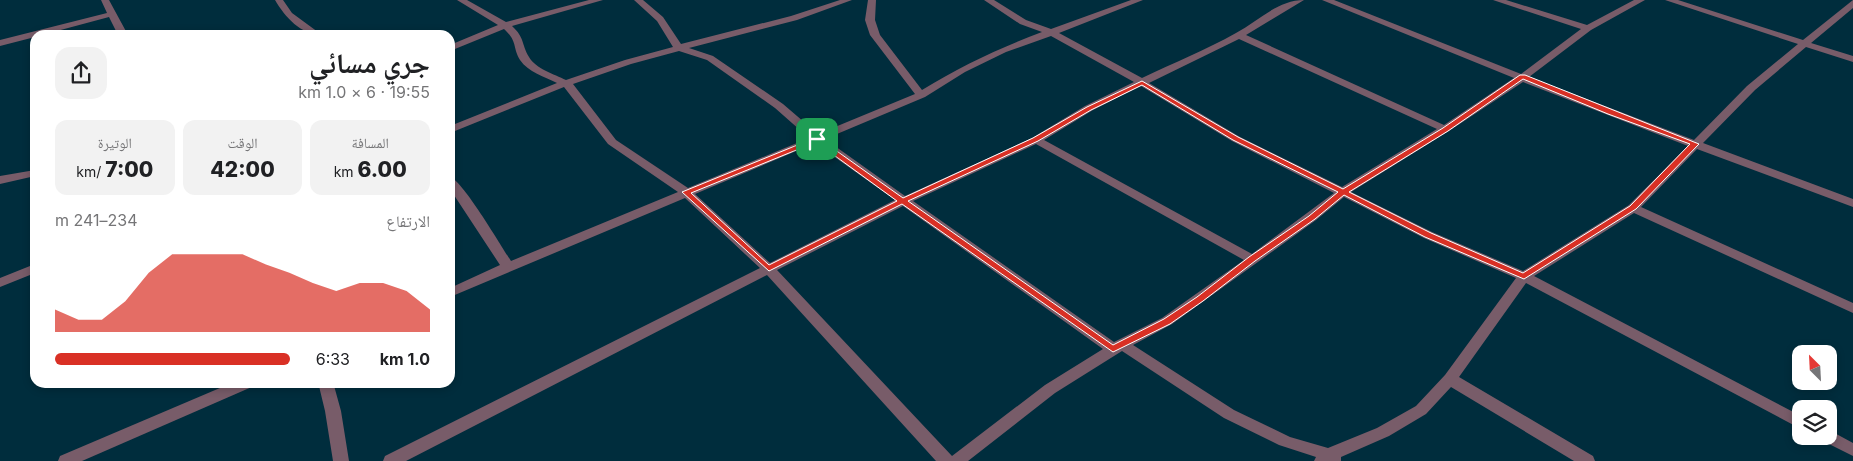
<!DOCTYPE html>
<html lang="ar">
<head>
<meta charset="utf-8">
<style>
	:root { --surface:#fff; --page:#f2f2f2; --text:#202124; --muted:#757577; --accent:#d93025 }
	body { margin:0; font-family:Inter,"Noto Naskh Arabic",sans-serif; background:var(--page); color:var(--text); direction:rtl; height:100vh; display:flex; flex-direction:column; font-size:19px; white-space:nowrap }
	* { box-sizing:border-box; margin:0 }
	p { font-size:16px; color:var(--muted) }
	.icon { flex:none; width:28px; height:28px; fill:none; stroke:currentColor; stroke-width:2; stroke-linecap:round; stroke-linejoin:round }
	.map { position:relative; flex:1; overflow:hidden; direction:ltr }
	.side { position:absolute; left:30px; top:30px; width:425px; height:358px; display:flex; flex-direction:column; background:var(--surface); border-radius:15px; box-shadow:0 2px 8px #0003; direction:rtl }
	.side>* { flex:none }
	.needle { width:32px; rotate:336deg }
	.buttons { position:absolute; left:1792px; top:345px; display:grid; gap:10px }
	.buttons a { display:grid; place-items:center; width:45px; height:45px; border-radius:10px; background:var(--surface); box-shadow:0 2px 8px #0003; font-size:25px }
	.pin { position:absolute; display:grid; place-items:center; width:42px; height:42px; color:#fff; margin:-21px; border-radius:10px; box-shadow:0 2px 8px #0006 }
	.round { display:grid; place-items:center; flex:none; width:52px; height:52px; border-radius:15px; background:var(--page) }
	.overview { display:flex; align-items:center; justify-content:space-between; height:85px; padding:0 25px }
	h1 { font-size:28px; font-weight:800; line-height:38px }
	.metrics { display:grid; grid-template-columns:repeat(3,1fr); gap:8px; height:85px; padding:5px 25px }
	.metrics div { display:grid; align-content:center; border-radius:12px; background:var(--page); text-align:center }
	.metrics b { font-size:21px; font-weight:800 }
	.metrics small { font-size:14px; font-weight:400 }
	.metrics p { font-size:14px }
	.chart { height:140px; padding:10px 25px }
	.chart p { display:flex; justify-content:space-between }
	.chart svg { width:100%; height:90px; margin-top:5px; fill:var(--accent); opacity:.7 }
	ul { padding:0 25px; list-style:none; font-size:16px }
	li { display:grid; grid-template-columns:80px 60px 1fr; align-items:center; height:38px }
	li i { height:12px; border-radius:6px; background:var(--accent) }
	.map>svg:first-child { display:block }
</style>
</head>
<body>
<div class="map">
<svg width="1853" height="461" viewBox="0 0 1853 461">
	<rect width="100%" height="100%" fill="#002d3d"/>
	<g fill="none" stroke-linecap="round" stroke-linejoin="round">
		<!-- street -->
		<g fill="#785c69" fill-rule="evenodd">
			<path d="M101,0H109L128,35H118L109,17L42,35H35V37L0,46V40L107,13Z"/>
			<path d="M275,0H283L292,13L322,35C301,35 285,17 275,0Z"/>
			<path d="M457,0H467L506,22L589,0H603L512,26C525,38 521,43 529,57C536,69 554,74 566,80L625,60L673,47L657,21L634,0H643L663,17L681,44L791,16L840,0H852L797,20L689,48L713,56L783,104L818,134L915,94L870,35L865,20L868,0H876L875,20L880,35L922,90C961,66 1000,48 1042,32L1020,24L984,0H994L1026,20L1051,29L1131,0H1143L1059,33L1142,78C1173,63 1206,50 1236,33C1258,21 1278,0 1304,0L1246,35L1444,125L1514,78L1322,0H1334L1521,74L1581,29L1493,0H1506L1587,25L1634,0H1645L1591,30L1529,77L1694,140L1747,86L1798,44L1665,0H1678L1803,40L1853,0V8L1811,43L1853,56V62L1806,47L1755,90L1703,143L1853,199V207L1697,149L1641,207L1853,303V313L1634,213L1534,276L1801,416V429L1526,283L1459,377L1593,456L1595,461H1574L1451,387L1426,414L1389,436L1341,457V461H1314L1316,457L1279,445L1224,418L1122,351L1055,393L968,461H936L767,275L406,461H383L385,456L760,268L685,198L450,297V288L500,265L450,189V177C463,181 501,246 511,261L678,192L608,144L564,87L450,133V126L557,83C545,77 528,72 520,60C512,46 518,42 504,29L450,51V45L498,25ZM1051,36L1134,82L1085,106L1032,138L905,196L825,139L925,97L965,72L1006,52ZM1239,39L1437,129L1342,187L1240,137L1149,83ZM679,51L707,60L775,108L809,138L688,188L616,140L573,84L631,64ZM1523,82L1688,146L1629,205L1523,271L1432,232L1351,192L1449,131ZM1141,86L1232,141L1334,193L1252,254L1044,140L1093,110ZM815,143L895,200L770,263L695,194ZM1036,144L1244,260L1162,318L1114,342L913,201ZM1344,197L1424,238L1516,278L1445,375L1416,406L1377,428L1328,448L1290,437L1234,410L1133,345L1172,324L1316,220ZM903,206L1103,349L1045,385L952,456L777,270Z"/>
			<path d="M35,170V176L0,184V176Z"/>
			<path d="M35,264V273L0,287V278Z"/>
			<path d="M234,382H256L254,386L82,461H58L60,456Z"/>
			<path d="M318,382H333L341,411L349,461H333L325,411Z"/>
			<path d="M1829,430L1853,443V456L1821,440L1819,436H1829Z"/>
		</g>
	</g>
	<!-- route -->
	<path fill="#d93025" stroke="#fff" fill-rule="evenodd" d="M1520,75H1525L1699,144L1636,209L1524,279L1425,237L1344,195L1315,219L1255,261L1203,301L1170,324L1113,352L902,204L769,271L682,192L817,137L903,198L1033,138L1087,107L1142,81L1238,137L1343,189L1443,128ZM1523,79L1608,114L1690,144L1630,206L1523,273L1431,233L1349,192L1448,131ZM1142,85L1233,140L1338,192L1309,216L1249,257L1197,297L1164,319L1113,345L908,201L1038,141L1091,110ZM816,142L897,201L769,265L691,193Z"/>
</svg>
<div class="buttons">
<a><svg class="needle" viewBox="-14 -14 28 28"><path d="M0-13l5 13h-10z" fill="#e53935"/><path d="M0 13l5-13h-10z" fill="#757577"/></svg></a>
<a><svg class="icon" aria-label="layers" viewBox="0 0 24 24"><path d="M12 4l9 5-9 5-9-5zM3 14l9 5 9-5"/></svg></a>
</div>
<div class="pin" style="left:817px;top:139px;background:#1e9e55"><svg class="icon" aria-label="arrive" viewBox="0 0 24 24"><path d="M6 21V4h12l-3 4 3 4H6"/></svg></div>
<section class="side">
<div class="overview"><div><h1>جري مسائي</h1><p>19:55 · 6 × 1.0 km</p></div><a class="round"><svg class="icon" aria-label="share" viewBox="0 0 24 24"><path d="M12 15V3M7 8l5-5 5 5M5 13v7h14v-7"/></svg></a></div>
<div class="metrics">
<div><p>المسافة</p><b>6.00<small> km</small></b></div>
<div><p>الوقت</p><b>42:00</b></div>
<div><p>الوتيرة</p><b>7:00<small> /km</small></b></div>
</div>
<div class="chart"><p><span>الارتفاع</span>234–241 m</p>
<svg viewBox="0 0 160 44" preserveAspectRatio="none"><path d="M0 44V33L10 38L20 38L30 29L40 15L50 6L60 6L70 6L80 6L90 11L100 15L110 20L120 24L130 20L140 20L150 24L160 33V44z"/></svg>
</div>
<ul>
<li><b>1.0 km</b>6:33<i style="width:100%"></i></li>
</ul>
</section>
</div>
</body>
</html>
